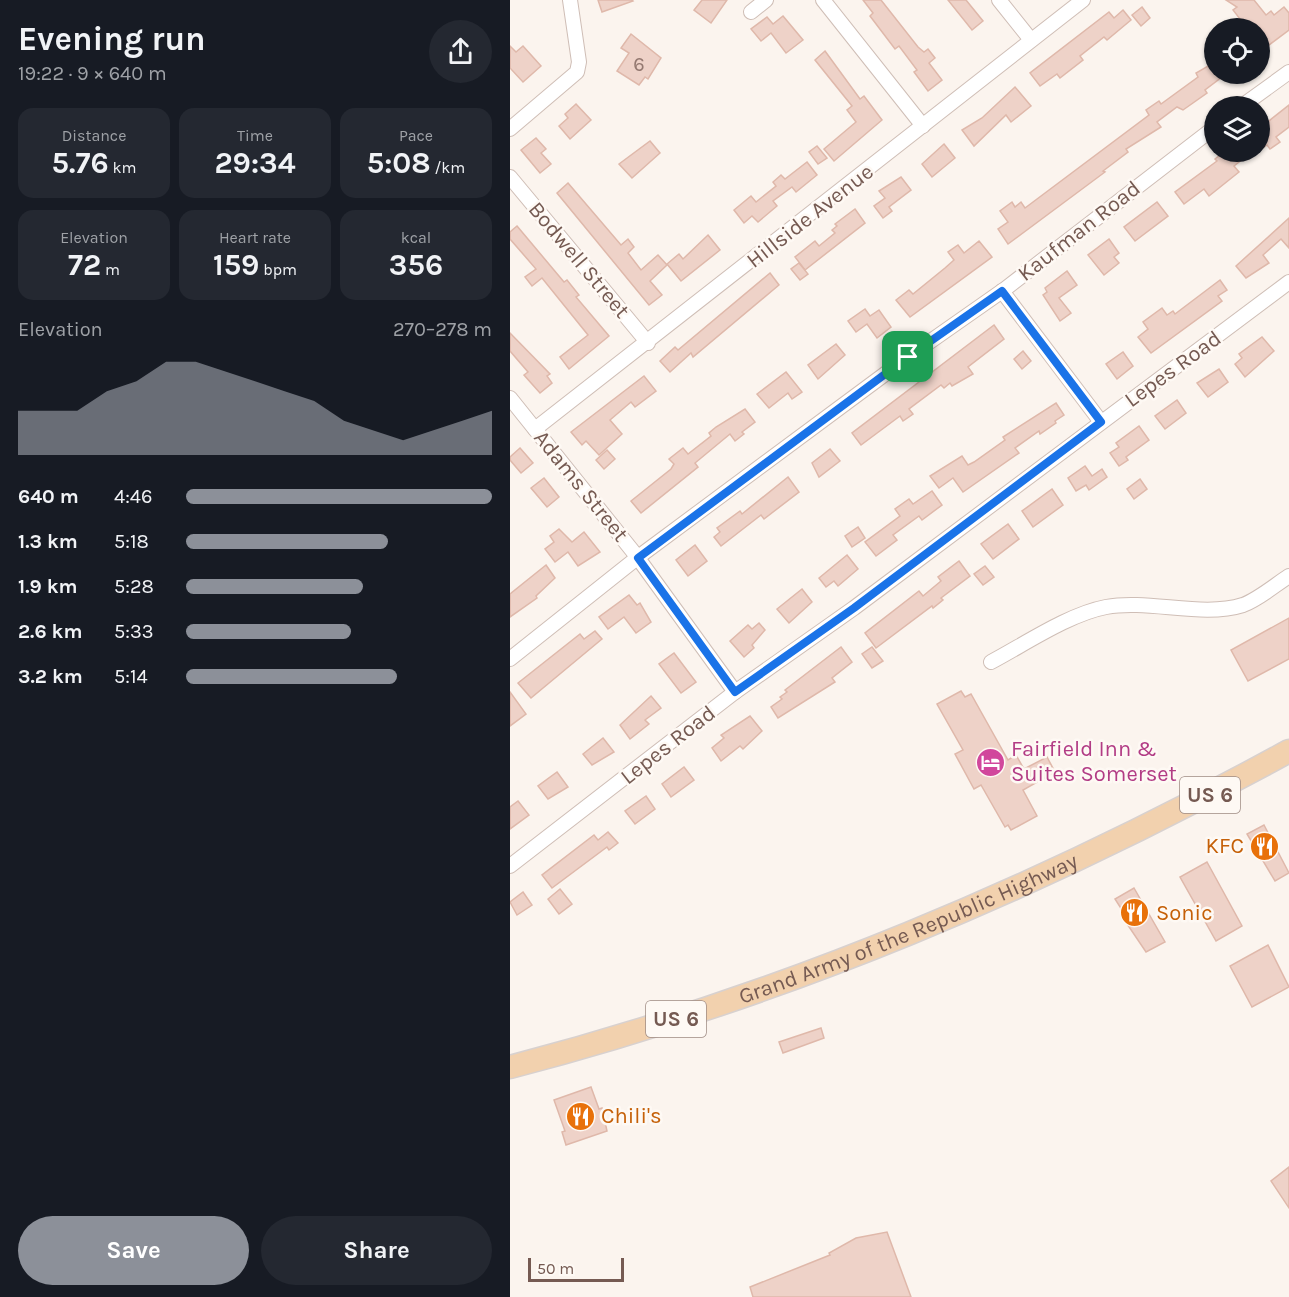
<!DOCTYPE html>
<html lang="en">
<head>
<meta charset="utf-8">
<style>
	:root { --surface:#171b24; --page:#242831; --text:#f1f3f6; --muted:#9ea1a6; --accent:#8c9099 }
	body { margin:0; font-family:Karla,sans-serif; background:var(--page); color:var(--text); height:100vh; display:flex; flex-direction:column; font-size:22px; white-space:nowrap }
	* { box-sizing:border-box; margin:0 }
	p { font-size:20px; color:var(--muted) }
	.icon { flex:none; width:33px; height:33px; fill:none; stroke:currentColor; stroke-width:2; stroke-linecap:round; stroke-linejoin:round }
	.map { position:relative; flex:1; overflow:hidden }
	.sheet { display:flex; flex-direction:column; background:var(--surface); width:510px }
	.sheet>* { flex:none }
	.controls { position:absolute; left:694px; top:18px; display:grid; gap:12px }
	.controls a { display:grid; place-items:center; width:66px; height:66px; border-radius:50%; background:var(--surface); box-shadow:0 2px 4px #0004; font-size:30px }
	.scale { position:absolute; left:18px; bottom:15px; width:96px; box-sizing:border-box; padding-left:6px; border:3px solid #755a52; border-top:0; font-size:16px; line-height:21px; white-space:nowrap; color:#755a52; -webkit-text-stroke:4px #fef9f4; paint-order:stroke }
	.pin { position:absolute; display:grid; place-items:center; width:51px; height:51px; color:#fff; margin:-26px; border-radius:12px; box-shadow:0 3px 9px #0006 }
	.round { display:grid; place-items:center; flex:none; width:63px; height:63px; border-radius:32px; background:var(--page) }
	.headline { display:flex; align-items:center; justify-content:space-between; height:102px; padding:0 18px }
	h1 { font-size:33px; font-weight:700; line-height:45px }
	.metrics { display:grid; grid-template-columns:repeat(3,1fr); gap:9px; height:102px; padding:6px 18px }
	.metrics div { display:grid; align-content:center; border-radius:15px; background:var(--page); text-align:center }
	.metrics b { font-size:30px; font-weight:700 }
	.metrics small { font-size:16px; font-weight:400 }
	.metrics p { font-size:16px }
	.chart { height:168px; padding:12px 18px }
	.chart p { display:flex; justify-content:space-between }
	.chart svg { width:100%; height:108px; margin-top:6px; fill:var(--accent); opacity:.7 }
	.cta { display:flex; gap:12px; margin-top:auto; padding:12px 18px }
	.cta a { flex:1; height:69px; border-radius:36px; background:var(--accent); color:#fff; font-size:24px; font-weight:700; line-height:69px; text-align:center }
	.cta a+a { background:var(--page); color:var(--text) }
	ul { padding:0 18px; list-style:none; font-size:20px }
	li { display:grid; grid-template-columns:96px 72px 1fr; align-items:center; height:45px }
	li i { height:15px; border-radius:8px; background:var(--accent) }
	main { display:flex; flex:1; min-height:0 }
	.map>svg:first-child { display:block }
</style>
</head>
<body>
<main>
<section class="sheet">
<div class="headline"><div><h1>Evening run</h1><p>19:22 · 9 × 640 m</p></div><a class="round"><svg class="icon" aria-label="share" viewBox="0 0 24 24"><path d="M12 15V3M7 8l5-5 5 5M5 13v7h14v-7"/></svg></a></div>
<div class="metrics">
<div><p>Distance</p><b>5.76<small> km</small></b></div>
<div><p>Time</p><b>29:34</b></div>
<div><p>Pace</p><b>5:08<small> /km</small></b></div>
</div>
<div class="metrics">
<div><p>Elevation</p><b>72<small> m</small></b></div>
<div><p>Heart rate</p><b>159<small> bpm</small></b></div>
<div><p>kcal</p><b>356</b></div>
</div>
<div class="chart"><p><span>Elevation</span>270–278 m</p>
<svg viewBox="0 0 160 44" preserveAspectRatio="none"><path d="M0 44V26L10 26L20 26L30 18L40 14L50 6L60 6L70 10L80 14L90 18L100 22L110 30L120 34L130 38L140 34L150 30L160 26V44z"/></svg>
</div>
<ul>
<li><b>640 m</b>4:46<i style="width:100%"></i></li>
<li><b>1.3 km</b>5:18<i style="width:66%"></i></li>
<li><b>1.9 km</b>5:28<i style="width:58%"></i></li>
<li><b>2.6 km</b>5:33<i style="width:54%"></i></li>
<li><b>3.2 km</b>5:14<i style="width:69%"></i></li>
</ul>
<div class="cta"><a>Save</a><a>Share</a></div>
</section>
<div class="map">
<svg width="779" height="1297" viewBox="0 0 779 1297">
	<rect width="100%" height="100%" fill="#fbf4ee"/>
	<!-- building -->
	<g fill="#eed2c8" stroke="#dfb8aa" stroke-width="1.5">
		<path d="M88,0H122L123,1L92,12Z"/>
		<path d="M192,0H217L201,23L184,10Z"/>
		<path d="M353,0H371L408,47L414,52L418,49L425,58L419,63L432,80L418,91L404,72L407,70L389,46L385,49L360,16L363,13Z"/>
		<path d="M438,0H456L473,21L462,30Z"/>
		<path d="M716,0H744L756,15L761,11L764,15L774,7L779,13V30L759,45L750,28H737L723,10L727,7Z"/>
		<path d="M632,7L640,18L631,26L622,15Z"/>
		<path d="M613,10L621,20L597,40L594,37L570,56L573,60L550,78L547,74L530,86L520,73L599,12L604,18Z"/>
		<path d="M273,16L293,40L276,53L261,33L251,41L241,29L257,17L263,24Z"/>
		<path d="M121,34L151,58L138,79L135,77L129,85L107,71L119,53L111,48Z"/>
		<path d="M0,46L6,52L13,46L31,66L13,82L0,68Z"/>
		<path d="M315,51L350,99L354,96L372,120L324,161L314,149L346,122L337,110L342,106L305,60Z"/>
		<path d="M705,62V74H716L695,90L697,93L673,110L667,107L647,122L651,127L616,149L618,152L593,171L595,172L498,244L488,229L498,222L490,211L502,202L505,207L511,202L515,208L639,115L636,110L649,101L651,104L688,77L686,73Z"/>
		<path d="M505,87L521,106L501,122L496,115L464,146L452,130L472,118Z"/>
		<path d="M66,104L81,120L60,139L49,126L58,118L55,114Z"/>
		<path d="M779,105V127L766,137L770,142L760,149L757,145L754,147L750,142V128Z"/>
		<path d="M26,138L36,149L31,153L41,164L30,173L11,150Z"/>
		<path d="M140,141L150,153L122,178L109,164Z"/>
		<path d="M434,144L445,158L422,177L412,164Z"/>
		<path d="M307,146L317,158L308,164L299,152Z"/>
		<path d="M714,152H742L724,166L729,172L699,196L694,189L674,204L665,192L707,161L705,159Z"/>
		<path d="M297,162L307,175L286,192L282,187L263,201L267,206L248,222L242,216L234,223L224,210L241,196L246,202L266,186L263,182L271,175L275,179Z"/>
		<path d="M391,177L401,190L379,207L382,211L373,218L364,206L375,198L369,191Z"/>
		<path d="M58,183L111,245L118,239L124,247L118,253L131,270L148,255L157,265L140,281L152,295L139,305L47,193Z"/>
		<path d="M647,202L658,216L625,241L614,227Z"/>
		<path d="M345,209L355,223L295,270L285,257L305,241L309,246L325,233L322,230L327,226L325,224Z"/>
		<path d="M779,218V248L771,239L753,255L759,263L736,278L726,266Z"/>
		<path d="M7,226L54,282L57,280L69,295L66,297L99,336L59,369L50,357L78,335L32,278L22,286L15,277L26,269L0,239V232Z"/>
		<path d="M198,235L210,250L171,281L157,264L169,254L173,259Z"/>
		<path d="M599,239L609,253L604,257L609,263L594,275L578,255Z"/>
		<path d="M469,241L482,257L400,317L386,300L399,290L403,294L435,268L444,260L438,252L448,245L454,253Z"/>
		<path d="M289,263L298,274L290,280L281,269Z"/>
		<path d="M557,271L567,285L549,298L561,313L550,321L533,295L537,292L535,288Z"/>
		<path d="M260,273L269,285L183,357L181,353L160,372L150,361L165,347L168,350Z"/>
		<path d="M710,280L717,290L708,296L712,301L641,353L628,337L638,329L633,322L652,308L657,315L663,311L665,314Z"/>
		<path d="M355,309L360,316L369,310L381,327L367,338L357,324L346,332L338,321Z"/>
		<path d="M484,325L494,339L458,367L463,374L442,386L440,383L434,388L431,385L399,409L403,414L393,421L390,416L351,445L342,433Z"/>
		<path d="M0,333L40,374L37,376L42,383L30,393L14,375L18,372L0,351Z"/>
		<path d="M752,337L764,351L735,377L725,364L732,358L729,354Z"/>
		<path d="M326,344L335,355L308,379L298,365Z"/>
		<path d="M513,351L521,361L512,369L504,359Z"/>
		<path d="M613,352L623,366L607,379L596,364Z"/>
		<path d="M709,369L718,382L698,397L687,383Z"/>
		<path d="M276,372L292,392L282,399L278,393L259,408L247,394Z"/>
		<path d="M134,376L146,391L125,407L121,402L100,420L112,434L89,455L76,441L72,445L61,432Z"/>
		<path d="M667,400L676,413L655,429L645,416Z"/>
		<path d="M546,403L554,415L545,421L546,423L530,434L529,431L505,448L509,453L453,492L443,478L429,488L420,476L452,456L458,465L464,462L495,440L493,437Z"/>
		<path d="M235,409L245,422L232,432L234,434L225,441L220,434L185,463L188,467L131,513L121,501L161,469L164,464L159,459L173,448L178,454L201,436L199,433L206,427Z"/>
		<path d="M629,426L639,440L616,457L618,460L609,466L600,453L609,447L606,443Z"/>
		<path d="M10,448L23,463L11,473L0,460V457Z"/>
		<path d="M320,449L330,461L309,477L302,463Z"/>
		<path d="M97,450L105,459L94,469L86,460Z"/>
		<path d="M575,466L582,476L592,469L597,477L579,490L576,485L566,491L558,478Z"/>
		<path d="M278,477L289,492L254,519L251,515L211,546L204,537L210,532L207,528L230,511L232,514Z"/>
		<path d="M34,478L49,497L37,507L21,488Z"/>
		<path d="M630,479L637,489L624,499L617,489Z"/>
		<path d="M542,489L553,505L523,527L512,511Z"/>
		<path d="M422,491L432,505L412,520L409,516L383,535L387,540L366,556L355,542L390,516L385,509L399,499L403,504Z"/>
		<path d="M498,524L509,539L483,559L471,544Z"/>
		<path d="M348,527L355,538L342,547L335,536Z"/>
		<path d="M49,529L62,542L74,532L90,552L68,566L58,552L45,562L35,549L44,542L40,536Z"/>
		<path d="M185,545L197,561L178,576L166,560Z"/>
		<path d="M337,555L348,569L328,586L324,581L316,587L309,578Z"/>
		<path d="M449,561L460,576L431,598L433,600L423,608L422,606L366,648L355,633L409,591L413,596L431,581L428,577Z"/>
		<path d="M36,565L45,578L26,596L27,598L0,617V594Z"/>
		<path d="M475,566L484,577L473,585L464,574Z"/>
		<path d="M292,589L302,602L279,623L267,609Z"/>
		<path d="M119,595L127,605L130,603L141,622L126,633L114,617L98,629L89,617Z"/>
		<path d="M779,618V659L738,681L721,650Z"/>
		<path d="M249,623L255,630L242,645L244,648L234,657L220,641L238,625L242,629Z"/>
		<path d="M85,631L92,639L21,698L8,683L70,634L74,639Z"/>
		<path d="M331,647L342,662L322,678L325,682L268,718L261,707L272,699L270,697L277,692L275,690Z"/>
		<path d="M362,647L373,661L362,668L352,654Z"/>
		<path d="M164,653L186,682L171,693L149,664Z"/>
		<path d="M451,691L455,697L461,694L498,760L506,755L514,769L537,757L545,772L513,790L527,816L501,830L498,825L495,827L471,785L464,789L445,754L453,750L427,704Z"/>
		<path d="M0,692L16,714L0,726Z"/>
		<path d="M141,696L151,708L135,720L139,724L120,739L110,725Z"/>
		<path d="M240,716L252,731L233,749L230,746L211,761L202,748L214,738L211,735Z"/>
		<path d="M93,738L104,752L82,765L73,754Z"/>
		<path d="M174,767L184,780L161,797L152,784Z"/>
		<path d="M47,772L58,787L38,799L28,786Z"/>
		<path d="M136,796L145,809L125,824L115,811Z"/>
		<path d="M8,801L19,815L0,829V807Z"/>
		<path d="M754,825L779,873L765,881L737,834Z"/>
		<path d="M98,832L108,843L99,850L97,847L42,888L32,875L84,835L88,840Z"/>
		<path d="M697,862L732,926L706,941L670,877Z"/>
		<path d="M624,888L655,942L636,952L611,915L614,913L605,899Z"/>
		<path d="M50,889L62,904L49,914L38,899Z"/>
		<path d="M13,892L22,905L7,915L0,902Z"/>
		<path d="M758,945L779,987L742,1007L720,966Z"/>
		<path d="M311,1028L314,1038L273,1053L269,1042Z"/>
		<path d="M81,1087L89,1109L92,1108L97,1131L56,1145L52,1132L55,1131L44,1100Z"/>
		<path d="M779,1167V1208L761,1181Z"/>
		<path d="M377,1232L401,1297H243L240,1287L320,1255L319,1253L346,1238Z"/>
	</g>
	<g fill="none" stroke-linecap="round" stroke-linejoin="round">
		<defs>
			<g id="minor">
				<path d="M313,0L413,126"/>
				<path d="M489,0L521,40"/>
				<path d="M241,12L256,0"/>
				<path d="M732,106L779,72"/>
				<path d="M0,129L67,72L69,62L60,0"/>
				<path d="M0,177L138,343"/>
				<path d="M492,291L591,422"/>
				<path d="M0,398L125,554L225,692"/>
				<path d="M25,429L573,0"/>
				<path d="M0,659L127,558L398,357L495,289L705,127"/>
				<path d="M481,662C515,644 559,614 596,607C639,599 692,618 733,605C749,599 765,585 779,576"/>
				<path d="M0,866L225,692L344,608L779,282"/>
			</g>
			<g id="primary">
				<path id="s1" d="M0,1067C276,995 529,888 779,751"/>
			</g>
		</defs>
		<!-- minor casing -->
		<use href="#minor" stroke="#cfbeb6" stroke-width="16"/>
		<!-- primary casing -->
		<use href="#primary" stroke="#d8d1cf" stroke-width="25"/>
		<!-- minor -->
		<use href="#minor" stroke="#fff" stroke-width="14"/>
		<!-- primary -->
		<use href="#primary" stroke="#f2d1ae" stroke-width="22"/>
	</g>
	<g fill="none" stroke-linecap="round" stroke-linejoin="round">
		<defs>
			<path id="route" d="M492,291L591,422L344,608L225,692L128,558L398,357Z"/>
		</defs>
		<!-- route casing -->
		<use href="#route" stroke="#fff" stroke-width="12"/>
		<!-- route -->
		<use href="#route" stroke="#1a73e8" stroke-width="8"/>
	</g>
	<!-- icons -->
	<defs>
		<symbol id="hotel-disc" viewBox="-11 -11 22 22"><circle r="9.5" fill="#d1479c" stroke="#fef9f4"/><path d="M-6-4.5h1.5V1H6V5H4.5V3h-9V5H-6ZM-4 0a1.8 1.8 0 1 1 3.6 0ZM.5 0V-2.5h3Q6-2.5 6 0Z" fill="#fff"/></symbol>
		<symbol id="restaurant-disc" viewBox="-11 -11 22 22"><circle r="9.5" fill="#e8710a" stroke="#fef9f4"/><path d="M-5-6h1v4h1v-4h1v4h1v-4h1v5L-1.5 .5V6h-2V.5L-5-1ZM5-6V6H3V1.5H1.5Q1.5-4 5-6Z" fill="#fff"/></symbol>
	</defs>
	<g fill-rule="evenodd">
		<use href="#hotel-disc" x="464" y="746" width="33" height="33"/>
		<use href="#restaurant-disc" x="738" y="830" width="33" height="33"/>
		<use href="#restaurant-disc" x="608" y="896" width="33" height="33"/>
		<use href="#restaurant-disc" x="54" y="1100" width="33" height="33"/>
	</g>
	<g text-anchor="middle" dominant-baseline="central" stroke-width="5" stroke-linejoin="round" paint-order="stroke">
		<!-- number labels -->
		<g font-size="20" fill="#937870">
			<text x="129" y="64">6</text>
		</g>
		<!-- shield labels -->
		<g fill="#fef9f4" stroke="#9e8a83" stroke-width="1.5">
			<rect x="670" y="777" width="60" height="36" rx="4.5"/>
			<rect x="136" y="1001" width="60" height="36" rx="4.5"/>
		</g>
		<g font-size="21" font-weight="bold" fill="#755a52">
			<text x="700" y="795">US 6</text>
			<text x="166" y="1019">US 6</text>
		</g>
		<!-- street labels -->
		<g font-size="22" fill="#755a52" stroke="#fef9f4">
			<text transform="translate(300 216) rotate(-38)">Hillside Avenue</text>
			<text transform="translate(569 231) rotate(-38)">Kaufman Road</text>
			<text transform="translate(69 260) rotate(50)">Bodwell Street</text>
			<text transform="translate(663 369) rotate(-36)">Lepes Road</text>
			<text transform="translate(71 486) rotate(51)">Adams Street</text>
			<text transform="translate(158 745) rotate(-38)">Lepes Road</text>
			<text stroke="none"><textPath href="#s1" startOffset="422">Grand Army of the Republic Highway</textPath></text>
		</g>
		<!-- hotel labels -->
		<g font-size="22" fill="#b23c85" stroke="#fef9f4" text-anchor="start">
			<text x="501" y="749">Fairfield Inn &amp;<tspan x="501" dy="25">Suites Somerset</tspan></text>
		</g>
		<!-- food labels -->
		<g font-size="22" fill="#c56008" stroke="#fef9f4" text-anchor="start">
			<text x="734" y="846" text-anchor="end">KFC</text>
			<text x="646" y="913">Sonic</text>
			<text x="91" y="1116">Chili's</text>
		</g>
	</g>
</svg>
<div class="controls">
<a><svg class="icon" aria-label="locate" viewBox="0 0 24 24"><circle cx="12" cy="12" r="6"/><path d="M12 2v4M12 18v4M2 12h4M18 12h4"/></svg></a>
<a><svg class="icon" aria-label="layers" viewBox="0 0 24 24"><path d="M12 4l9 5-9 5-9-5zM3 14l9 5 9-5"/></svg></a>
</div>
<div class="scale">50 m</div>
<div class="pin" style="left:398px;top:357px;background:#1e9e55"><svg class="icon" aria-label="arrive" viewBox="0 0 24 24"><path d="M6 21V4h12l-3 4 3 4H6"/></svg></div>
</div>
</main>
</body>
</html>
